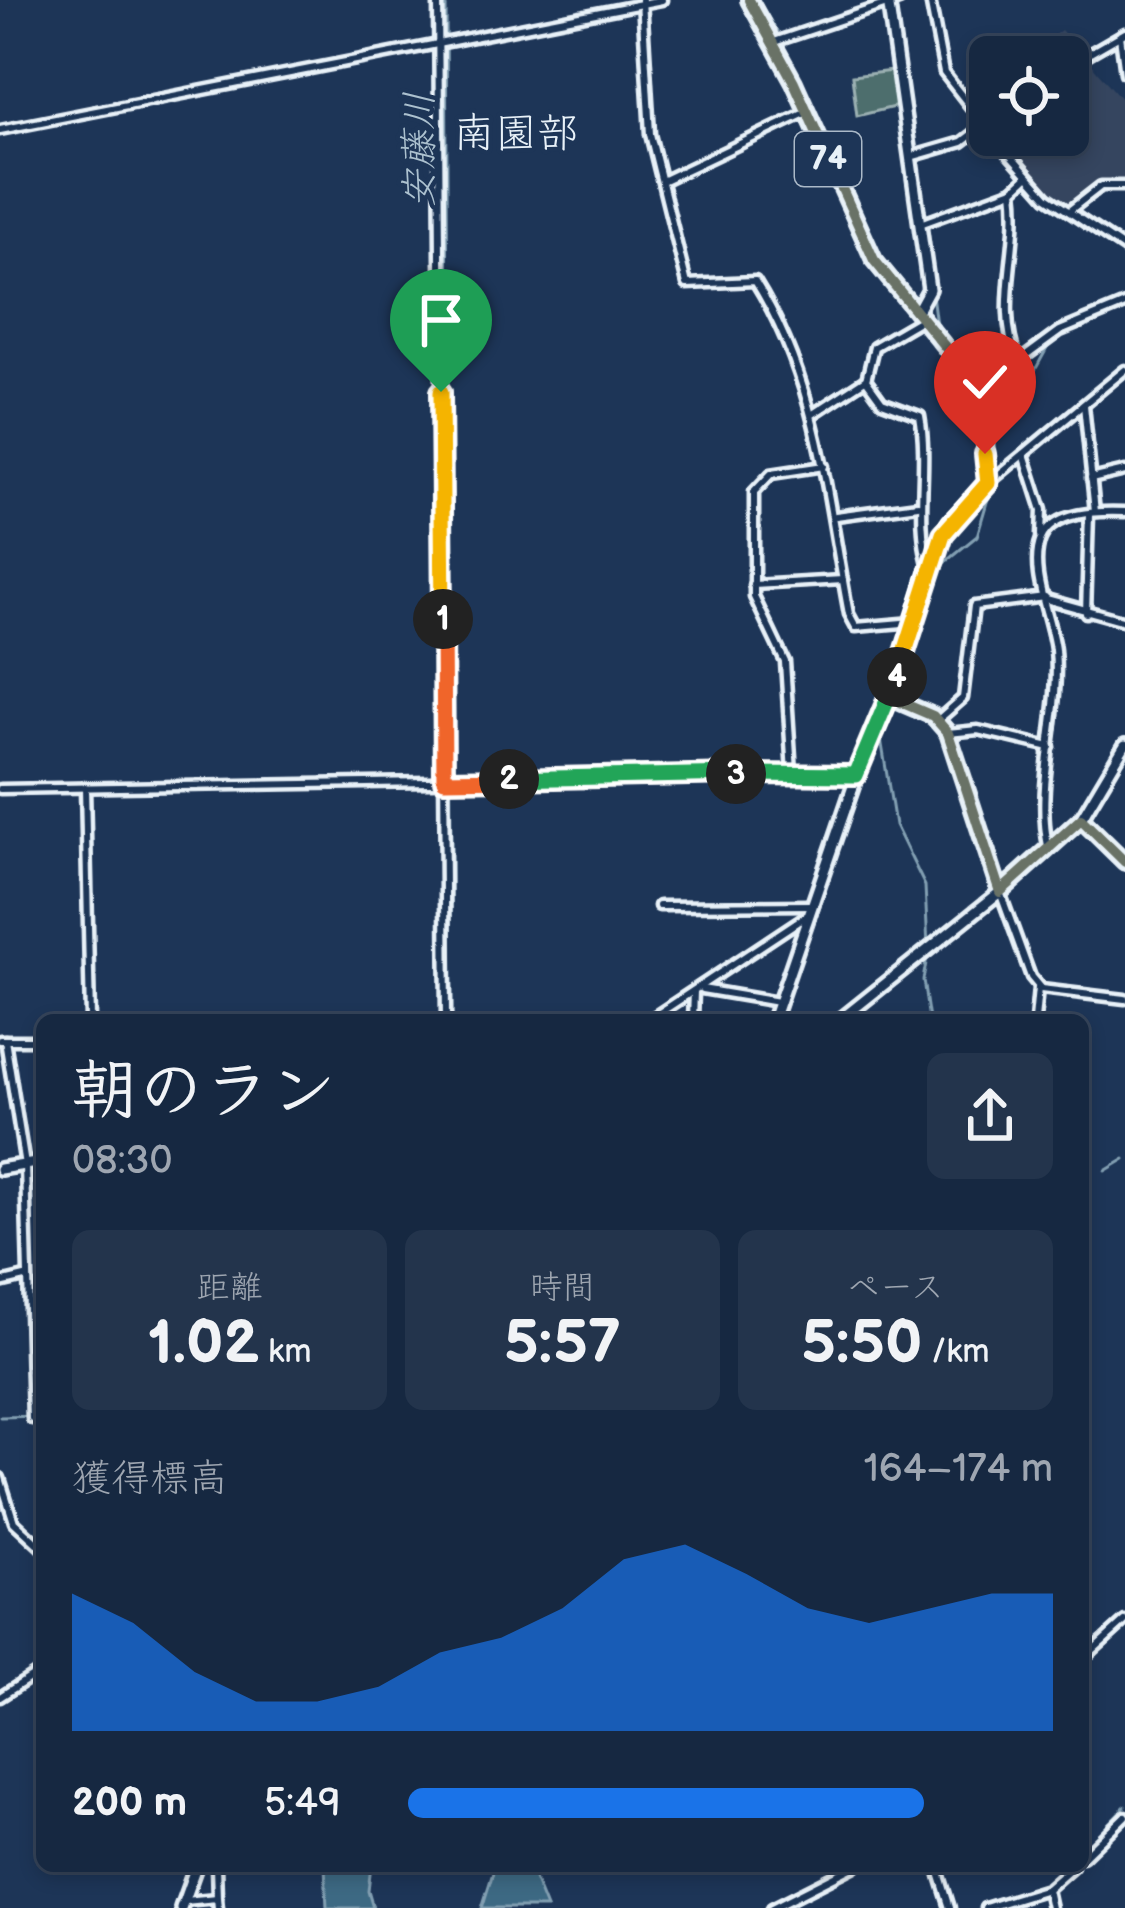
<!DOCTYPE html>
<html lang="ja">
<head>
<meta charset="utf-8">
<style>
	:root { --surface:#162841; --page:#23344c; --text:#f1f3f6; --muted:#9ea6b1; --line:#35445a; --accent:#1a73e8 }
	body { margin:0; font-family:"Balsamiq Sans","Klee One",sans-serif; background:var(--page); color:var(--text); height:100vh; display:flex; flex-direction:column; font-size:45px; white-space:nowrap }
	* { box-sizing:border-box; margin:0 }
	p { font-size:39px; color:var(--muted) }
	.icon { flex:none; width:66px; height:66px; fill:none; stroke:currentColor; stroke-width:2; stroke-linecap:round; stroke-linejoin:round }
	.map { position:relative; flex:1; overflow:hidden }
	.side { position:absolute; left:36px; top:1014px; width:1053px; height:858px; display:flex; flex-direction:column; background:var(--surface); border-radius:18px; box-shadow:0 6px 18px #0003,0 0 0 3px var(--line) }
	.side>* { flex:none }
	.buttons { position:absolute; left:969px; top:36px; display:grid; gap:24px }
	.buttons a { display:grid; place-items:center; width:120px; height:120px; border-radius:18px; background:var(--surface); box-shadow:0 6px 18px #0003,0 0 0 3px var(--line); font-size:60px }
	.pin { position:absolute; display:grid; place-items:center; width:102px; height:102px; color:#fff; margin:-123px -51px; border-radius:50% 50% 50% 0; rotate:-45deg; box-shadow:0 0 12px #0007 }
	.pin .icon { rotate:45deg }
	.km { position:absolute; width:60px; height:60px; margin:-30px; border-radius:50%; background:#222; color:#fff; font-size:33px; line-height:60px; text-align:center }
	.round { display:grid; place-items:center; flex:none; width:126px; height:126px; border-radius:18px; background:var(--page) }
	.overview { display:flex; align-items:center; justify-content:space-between; height:204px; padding:0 36px }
	h1 { font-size:66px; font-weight:600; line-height:90px }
	.figures { display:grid; grid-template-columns:repeat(3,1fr); gap:18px; height:204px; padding:12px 36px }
	.figures div { display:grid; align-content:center; border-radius:18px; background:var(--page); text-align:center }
	.figures b { font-size:60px; font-weight:600 }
	.figures small { font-size:33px; font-weight:400 }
	.figures p { font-size:33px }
	.chart { height:336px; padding:24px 36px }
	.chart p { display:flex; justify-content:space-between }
	.chart svg { width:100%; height:216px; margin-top:12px; fill:var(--accent); opacity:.7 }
	ul { padding:0 36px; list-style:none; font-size:39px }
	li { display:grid; grid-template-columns:192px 144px 1fr; align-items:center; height:90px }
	li i { height:30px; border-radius:15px; background:var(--accent) }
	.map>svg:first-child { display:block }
</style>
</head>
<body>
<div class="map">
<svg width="1125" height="1908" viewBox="0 0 1125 1908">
	<rect width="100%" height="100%" fill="#1d3557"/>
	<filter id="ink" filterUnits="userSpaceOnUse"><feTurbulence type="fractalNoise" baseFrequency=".00833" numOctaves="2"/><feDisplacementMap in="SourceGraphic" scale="24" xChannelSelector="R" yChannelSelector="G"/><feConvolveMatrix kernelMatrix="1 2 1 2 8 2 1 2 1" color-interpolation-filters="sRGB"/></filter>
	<g filter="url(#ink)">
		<!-- built -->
		<path fill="#34455f" d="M1061,30L1125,103V183H1101L1067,207L1040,186L997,135H1068V57H1025Z"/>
		<!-- green -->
		<path fill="#4e6e6d" stroke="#9bb0b2" stroke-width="3" d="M892,71L898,106L857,116L852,76Z"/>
		<!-- water -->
		<g fill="#3e6983" stroke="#829fb2" stroke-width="3">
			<path d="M325,1866H371L368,1891L373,1908H327Z"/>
			<path d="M495,1866H529L546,1908H482Z"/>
		</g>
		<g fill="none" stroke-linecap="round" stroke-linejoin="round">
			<!-- stream -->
			<g stroke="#829fb2" stroke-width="3">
				<path d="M446,0L452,1020"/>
				<path d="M758,0L777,32"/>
				<path d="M895,6L936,325L969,360L986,403"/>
				<path d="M1058,336L1125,309"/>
				<path d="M990,431L1016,405L1051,341"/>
				<path d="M897,696L935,570L977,536L994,478"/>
				<path d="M884,724L893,705"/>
				<path d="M880,732L895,825L925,886L928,947"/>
				<path d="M927,957L923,980L929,1020"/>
				<path d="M1105,1171L1125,1159"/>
				<path d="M0,1417L42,1416"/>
				<path d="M1083,1850L1125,1806"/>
				<path d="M1055,1908L1049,1883L1066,1866"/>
			</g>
			<defs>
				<g id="minor">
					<path d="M438,0L446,1020"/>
					<path d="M642,0L650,134L687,284L755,281C819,383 827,500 849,614L856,627L914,622"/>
					<path d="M930,0L944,73L990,132"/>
					<path d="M1120,36L1125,73"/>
					<path d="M774,42L899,0"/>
					<path d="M1085,56L1125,33"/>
					<path d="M0,130L662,0"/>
					<path d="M992,135L1047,197L1125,249"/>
					<path d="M910,157L962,142L983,126"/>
					<path d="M662,181L805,113"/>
					<path d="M1013,190C1021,248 994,306 1018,361"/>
					<path d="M1069,211L1101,186H1125"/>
					<path d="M920,224L1013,190L1027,177"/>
					<path d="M922,319L874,347L866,380L882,402L920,416C929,466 915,514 928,564"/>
					<path d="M977,392L1060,331L1125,304"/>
					<path d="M1084,405L1095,512"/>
					<path d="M813,414L865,380"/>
					<path d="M1024,454L1042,510L1041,535"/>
					<path d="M1091,479L1125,471"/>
					<path d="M991,481L1125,370"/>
					<path d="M836,516L918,505"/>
					<path d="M753,585L843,580"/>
					<path d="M1046,599L1125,621"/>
					<path d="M1086,613L1089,514"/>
					<path d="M938,720L963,698L974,606L1045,597"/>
					<path d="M948,733L978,730L1050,747"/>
					<path d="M792,773L785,662L754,597V492L771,474L824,466"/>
					<path d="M85,787L90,1020"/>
					<path d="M0,789L857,775"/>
					<path d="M1048,846C1035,783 1061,714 1055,650C1051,616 1028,572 1041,539C1053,511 1099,511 1125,512"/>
					<path d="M1000,892L1031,977L1041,989L1125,999"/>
					<path d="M659,906L811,905"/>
					<path d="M702,989L778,1002"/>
					<path d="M649,1020L806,916"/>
					<path d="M693,1020L694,991"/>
					<path d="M1035,1020L1038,988"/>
					<path d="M0,1040H5L25,1165L32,1419"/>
					<path d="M5,1040H42"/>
					<path d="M0,1283L25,1277"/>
					<path d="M0,1478L14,1522L42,1548"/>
					<path d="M1083,1659L1125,1621"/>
					<path d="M1083,1683V1702"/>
					<path d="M0,1697L42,1670"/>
					<path d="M1083,1857L1125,1816"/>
					<path d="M216,1866L217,1898"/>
					<path d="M937,1866L950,1908"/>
					<path d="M1047,1889L1051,1908"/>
					<path d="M184,1901L217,1898L218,1908"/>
					<path d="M772,1908L855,1866"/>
					<path d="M985,1908L1047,1889L1073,1866"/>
				</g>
				<g id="tertiary">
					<path d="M888,0L929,289L917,311"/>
					<path d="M1081,819L1125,745"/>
					<path d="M773,1020L857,775L891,698"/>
					<path d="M0,1169L42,1162"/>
				</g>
				<g id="secondary">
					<path d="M840,1020L1000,892"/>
					<path d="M181,1908L196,1866"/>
				</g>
				<path id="primary" d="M749,0L794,82L874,260L973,381L983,410L988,483L950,522L934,553L891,698L933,716L948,733L1000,892L1081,819L1125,862"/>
			</defs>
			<!-- minor casing -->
			<use href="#minor" stroke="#e8f1f8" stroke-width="15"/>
			<!-- tertiary casing -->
			<use href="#tertiary" stroke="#e8f1f8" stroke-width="18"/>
			<!-- secondary casing -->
			<use href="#secondary" stroke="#e8f1f8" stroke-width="18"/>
			<!-- primary casing -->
			<use href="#primary" stroke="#e8f1f8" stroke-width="20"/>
			<!-- minor -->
			<use href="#minor" stroke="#1d3557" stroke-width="6"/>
			<!-- tertiary -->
			<use href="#tertiary" stroke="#1d3557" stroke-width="9"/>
			<!-- secondary -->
			<use href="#secondary" stroke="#1d3557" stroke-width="9"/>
			<!-- primary -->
			<use href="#primary" stroke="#697266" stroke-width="10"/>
		</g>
	</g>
	<g fill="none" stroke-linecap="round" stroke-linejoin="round" filter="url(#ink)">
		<defs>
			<path id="split-1" d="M441,392L443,619"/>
			<path id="split-2" d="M443,619L444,780L509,779"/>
			<path id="split-3" d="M509,779L736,774"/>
			<path id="split-4" d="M736,774L856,775L897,677"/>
			<path id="split-5" d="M897,677L943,534L988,483L985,454"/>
		</defs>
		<!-- split-1 casing -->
		<use href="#split-1" stroke="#fff" stroke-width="24"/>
		<!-- split-2 casing -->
		<use href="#split-2" stroke="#fff" stroke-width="24"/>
		<!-- split-3 casing -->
		<use href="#split-3" stroke="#fff" stroke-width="24"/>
		<!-- split-4 casing -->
		<use href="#split-4" stroke="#fff" stroke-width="24"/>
		<!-- split-5 casing -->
		<use href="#split-5" stroke="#fff" stroke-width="24"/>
		<!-- split-1 -->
		<use href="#split-1" stroke="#f5b400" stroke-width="15"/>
		<!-- split-2 -->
		<use href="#split-2" stroke="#f0652b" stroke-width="15"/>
		<!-- split-3 -->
		<use href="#split-3" stroke="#22a559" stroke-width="15"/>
		<!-- split-4 -->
		<use href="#split-4" stroke="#22a559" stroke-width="15"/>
		<!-- split-5 -->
		<use href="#split-5" stroke="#f5b400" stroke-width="15"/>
	</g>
	<g text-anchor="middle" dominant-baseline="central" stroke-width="9" stroke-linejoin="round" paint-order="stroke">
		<!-- shield labels -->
		<rect fill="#1d3557" stroke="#abb9c8" stroke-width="3" x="795" y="132" width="66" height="54" rx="9"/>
		<g font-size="33" font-weight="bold" fill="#e8f1f8">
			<text x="828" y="159">74</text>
		</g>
		<!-- water labels -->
		<g font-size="39" font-style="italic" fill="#acc1cf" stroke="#1d3557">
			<text transform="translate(420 150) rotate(-90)">安藤川</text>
		</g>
		<!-- quarter labels -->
		<g font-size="42" fill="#e8f1f8" stroke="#1d3557">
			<text x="516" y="134">南園部</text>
		</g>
	</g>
</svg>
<div class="buttons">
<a><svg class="icon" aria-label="locate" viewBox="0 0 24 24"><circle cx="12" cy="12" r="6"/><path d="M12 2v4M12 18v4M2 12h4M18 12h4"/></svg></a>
</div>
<div class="pin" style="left:441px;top:392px;background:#1e9e55"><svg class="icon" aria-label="arrive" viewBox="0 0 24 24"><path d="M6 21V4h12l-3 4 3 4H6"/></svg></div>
<div class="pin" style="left:985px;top:454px;background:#d93025"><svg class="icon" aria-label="check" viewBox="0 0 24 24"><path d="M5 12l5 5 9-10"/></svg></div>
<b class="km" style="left:443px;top:619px">1</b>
<b class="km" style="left:509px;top:779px">2</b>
<b class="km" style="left:736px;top:774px">3</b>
<b class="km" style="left:897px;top:677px">4</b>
<section class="side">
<div class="overview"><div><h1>朝のラン</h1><p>08:30</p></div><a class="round"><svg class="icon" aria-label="share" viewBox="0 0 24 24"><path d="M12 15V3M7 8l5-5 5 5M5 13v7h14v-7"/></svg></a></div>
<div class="figures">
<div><p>距離</p><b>1.02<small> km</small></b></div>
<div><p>時間</p><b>5:57</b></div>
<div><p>ペース</p><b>5:50<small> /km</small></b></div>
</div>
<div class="chart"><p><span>獲得標高</span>164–174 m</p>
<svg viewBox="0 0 160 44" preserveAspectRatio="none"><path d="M0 44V16L10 22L20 32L30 38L40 38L50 35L60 28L70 25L80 19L90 9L100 6L110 12L120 19L130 22L140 19L150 16L160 16V44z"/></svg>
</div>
<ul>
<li><b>200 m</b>5:49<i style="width:80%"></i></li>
</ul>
</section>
</div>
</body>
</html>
